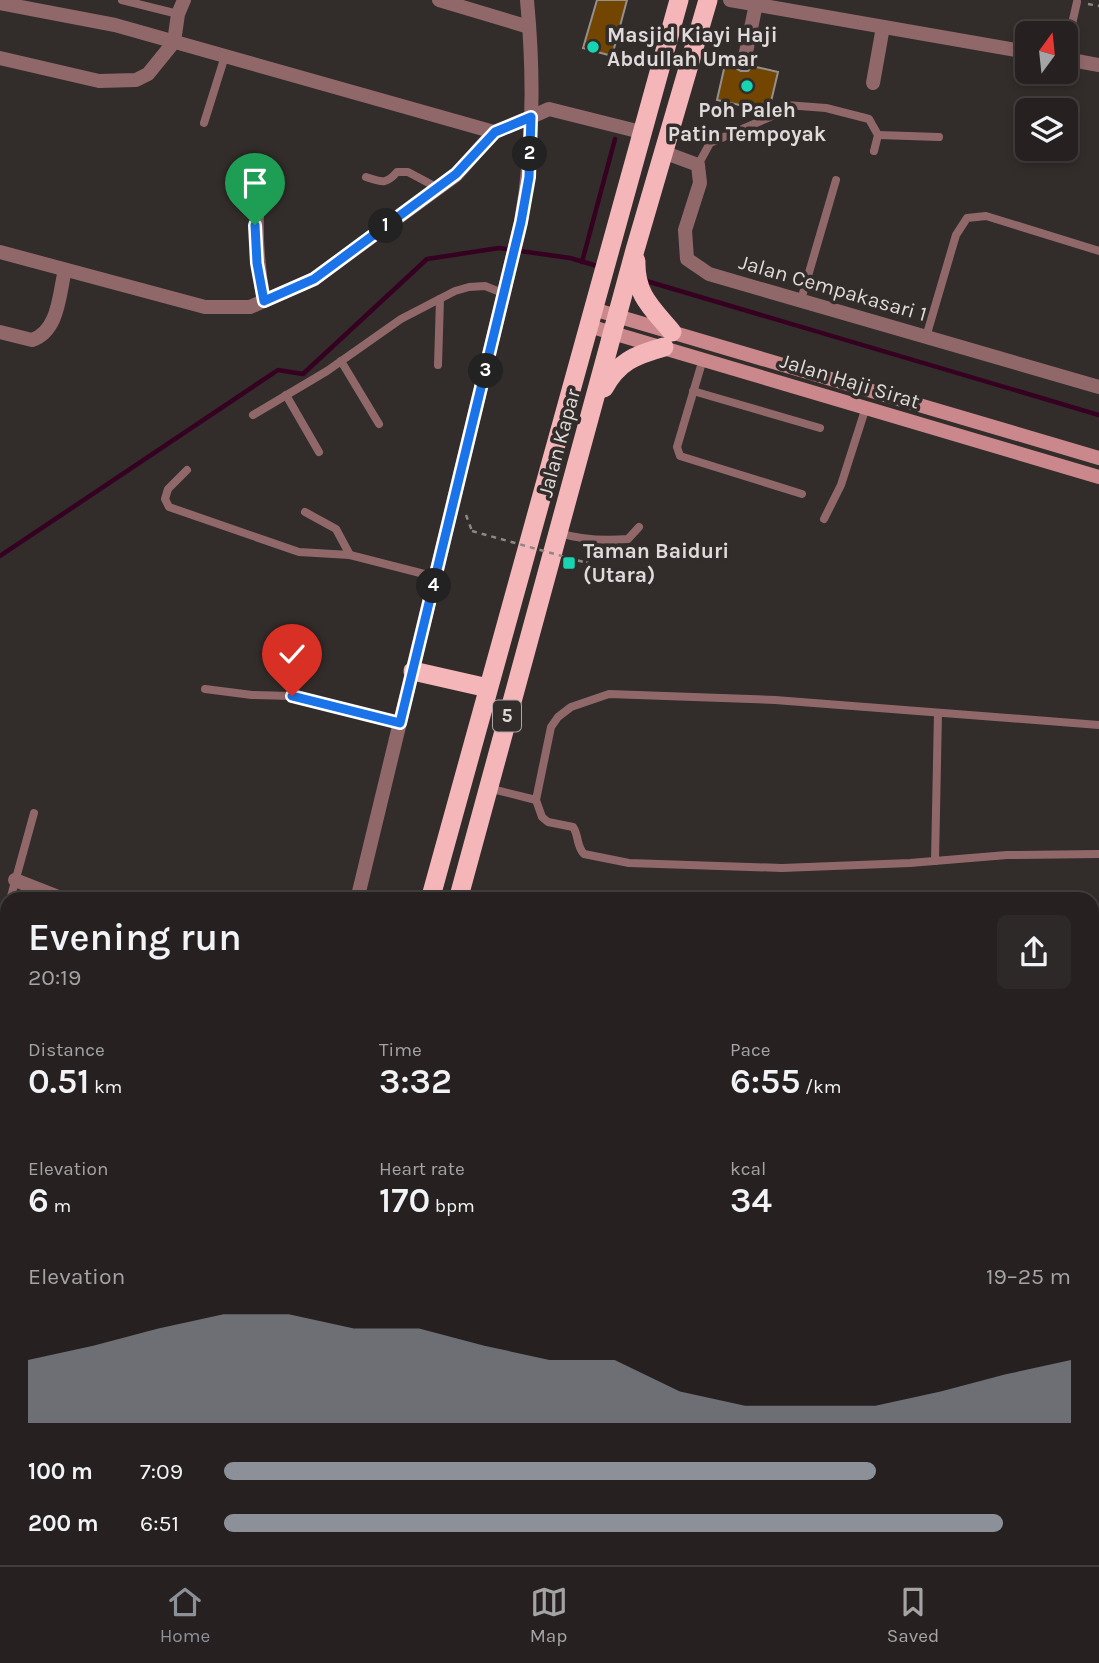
<!DOCTYPE html>
<html lang="en">
<head>
<meta charset="utf-8">
<style>
	:root { --surface:#262120; --page:#2e2929; --text:#f1f3f6; --muted:#a4a3a5; --line:#423e3e; --accent:#8c9099 }
	body { margin:0; font-family:Karla,sans-serif; background:var(--page); color:var(--text); height:100vh; display:flex; flex-direction:column; font-size:26px; white-space:nowrap }
	* { box-sizing:border-box; margin:0 }
	p { font-size:23px; color:var(--muted) }
	.icon { flex:none; width:38px; height:38px; fill:none; stroke:currentColor; stroke-width:2; stroke-linecap:round; stroke-linejoin:round }
	.map { position:relative; flex:1; overflow:hidden }
	.details { position:absolute; left:0px; top:892px; width:1099px; height:674px; display:flex; flex-direction:column; background:var(--surface); border-radius:21px 21px 0 0; box-shadow:0 4px 10px #0003,0 0 0 2px var(--line) }
	.details>* { flex:none }
	.needle { width:46px; rotate:15deg }
	.tools { position:absolute; left:1015px; top:21px; display:grid; gap:14px }
	.tools a { display:grid; place-items:center; width:63px; height:63px; border-radius:10px; background:var(--surface); box-shadow:0 4px 10px #0003,0 0 0 2px var(--line); font-size:35px }
	.pin { position:absolute; display:grid; place-items:center; width:60px; height:60px; color:#fff; margin:-72px -30px; border-radius:50% 50% 50% 0; rotate:-45deg; box-shadow:0 0 7px #0007 }
	.pin .icon { rotate:45deg }
	.km { position:absolute; width:35px; height:35px; margin:-18px; border-radius:50%; background:#222; color:#fff; font-size:19px; line-height:35px; text-align:center }
	.round { display:grid; place-items:center; flex:none; width:74px; height:74px; border-radius:10px; background:var(--page) }
	.head { display:flex; align-items:center; justify-content:space-between; height:119px; padding:0 28px }
	h1 { font-size:38px; font-weight:600; line-height:52px }
	.stats { display:grid; grid-template-columns:repeat(3,1fr); gap:10px; height:119px; padding:7px 28px }
	.stats div { display:grid; align-content:center }
	.stats b { font-size:35px; font-weight:600 }
	.stats small { font-size:19px; font-weight:400 }
	.stats p { font-size:19px }
	.chart { height:196px; padding:14px 28px }
	.chart p { display:flex; justify-content:space-between }
	.chart svg { width:100%; height:126px; margin-top:7px; fill:var(--accent); opacity:.7 }
	ul { padding:0 28px; list-style:none; font-size:23px }
	li { display:grid; grid-template-columns:112px 84px 1fr; align-items:center; height:52px }
	li i { height:18px; border-radius:9px; background:var(--accent) }
	.menu { display:flex; justify-content:space-around; align-items:center; height:98px; border-top:2px solid var(--line); background:var(--surface); font-size:19px; color:var(--muted) }
	.menu a { display:grid; justify-items:center; gap:4px }
	.menu .selected { color:var(--accent) }
	.map>svg:first-child { display:block }
</style>
</head>
<body>
<div class="map">
<svg width="1099" height="1565" viewBox="0 0 1099 1565">
	<rect width="100%" height="100%" fill="#322c2a"/>
	<g fill="none" stroke-linecap="round" stroke-linejoin="round">
		<!-- stream -->
		<g stroke="#360021" stroke-width="4.5">
			<path d="M582,262L615,139"/>
			<path d="M643,280L1099,415"/>
			<path d="M0,556L278,370L303,374L427,259L499,248L570,258L601,267"/>
		</g>
	</g>
	<!-- building -->
	<g fill="#724500" stroke="#95908b" stroke-width="2">
		<path d="M597,0H627L612,56L583,48Z"/>
		<path d="M726,60L735,62L737,69L741,71H748L752,66L778,72L769,110L766,111L717,100Z"/>
	</g>
	<g fill="none" stroke-linecap="round" stroke-linejoin="round">
		<!-- path -->
		<g stroke="#8d8886" stroke-width="2.5" stroke-dasharray="5 5" stroke-linecap="butt">
			<path d="M1088,4L1099,6"/>
			<path d="M466,515L472,531"/>
			<path d="M587,563L591,550"/>
			<path d="M704,1565L711,1559"/>
		</g>
		<!-- service -->
		<g stroke="#91686a" stroke-width="8">
			<path d="M122,0L178,14"/>
			<path d="M1066,50L1077,2"/>
			<path d="M204,123L225,56"/>
			<path d="M878,135L939,137"/>
			<path d="M698,165L710,143L770,117L786,105L826,108L869,119L878,135L874,151"/>
			<path d="M366,177C381,182 386,185 397,172H408L438,188"/>
			<path d="M801,300L836,180"/>
			<path d="M926,337L956,235L967,218L986,216L1099,251"/>
			<path d="M703,359L677,447L680,456L802,494"/>
			<path d="M341,361L379,424"/>
			<path d="M438,365L440,299"/>
			<path d="M693,391L820,428"/>
			<path d="M286,395L319,452"/>
			<path d="M253,415L327,371L401,319L455,291L469,287L485,286L505,294"/>
			<path d="M187,470L168,489L165,499L169,507L299,552L350,555L436,577"/>
			<path d="M305,512L336,529L350,555"/>
			<path d="M824,519L841,485L866,407"/>
			<path d="M559,533C582,540 603,541 628,539L639,527"/>
			<path d="M205,689L252,695L292,696L400,723"/>
			<path d="M1099,725L775,700L609,694L571,707L558,717L551,727L536,800L542,817L548,822L573,827C579,835 576,846 584,854L629,863L782,868L910,863L1007,855L1099,854"/>
			<path d="M488,788L536,800"/>
			<path d="M935,861L938,713"/>
			<path d="M10,900L34,813"/>
			<path d="M2,928L7,911"/>
			<path d="M1099,1113L1094,1136L1099,1143"/>
			<path d="M463,1565L468,1559"/>
		</g>
		<!-- minor -->
		<g stroke="#91686a" stroke-width="14">
			<path d="M439,0L529,27"/>
			<path d="M730,0L1027,52"/>
			<path d="M0,3L115,25L494,132"/>
			<path d="M0,58L99,81L136,80L148,74L174,42L178,14L184,0"/>
			<path d="M1066,59L1099,65"/>
			<path d="M744,62L756,4"/>
			<path d="M873,83L883,27"/>
			<path d="M663,152L698,165L700,183L685,230L687,259L709,274L1099,387"/>
			<path d="M258,193C255,230 257,264 264,301"/>
			<path d="M0,252L205,307H250L314,279L456,175L494,132L531,117"/>
			<path d="M0,332L32,340C59,331 59,294 65,270"/>
			<path d="M15,880L66,900"/>
			<path d="M0,1008L7,1011"/>
			<path d="M0,1105L7,1106"/>
			<path d="M0,1194L7,1200"/>
			<path d="M0,1476H7"/>
		</g>
		<!-- tertiary -->
		<g stroke="#91686a" stroke-width="14">
			<path d="M531,117L549,109L641,132"/>
			<path d="M357,900L521,222C534,148 534,74 527,0"/>
			<path d="M0,1316H7"/>
			<path d="M210,1559L211,1565"/>
		</g>
		<!-- secondary -->
		<g stroke="#ca888c" stroke-width="14">
			<path d="M593,309L1099,458"/>
			<path d="M589,326L1099,477"/>
		</g>
		<!-- trunk -->
		<g stroke="#f5b6ba" stroke-width="19">
			<path d="M636,261C635,295 652,308 672,332"/>
			<path d="M604,388C618,362 635,355 664,347"/>
			<path d="M413,671L488,688"/>
			<path d="M430,900L679,0"/>
			<path d="M458,900L635,250L708,0"/>
			<path d="M494,1559L499,1565"/>
			<path d="M527,1559L532,1565"/>
		</g>
		<!-- path-bridge -->
		<path stroke="#8d8886" stroke-width="2.5" stroke-dasharray="5 5" stroke-linecap="butt" d="M472,531L587,563"/>
	</g>
	<g fill="none" stroke-linecap="round" stroke-linejoin="round">
		<defs>
			<path id="route" d="M255,225L257,263L264,301L314,279L456,174L495,132L531,117L529,177L521,222L400,723L292,696"/>
		</defs>
		<!-- route casing -->
		<use href="#route" stroke="#fff" stroke-width="14"/>
		<!-- route -->
		<use href="#route" stroke="#1a73e8" stroke-width="9"/>
	</g>
	<!-- markers -->
	<g fill="#17d5b2" stroke="#322c2a" stroke-width="2.5">
		<circle cx="593" cy="47" r="7"/>
		<circle cx="747" cy="86" r="7"/>
		<rect x="562" y="556" width="14" height="14" rx="3.5"/>
	</g>
	<g text-anchor="middle" dominant-baseline="central" stroke-width="7" stroke-linejoin="round" paint-order="stroke">
		<!-- shield labels -->
		<rect fill="#322c2a" stroke="#aba6a5" stroke-width="2" x="493" y="700.5" width="28" height="31" rx="5"/>
		<g font-size="19" font-weight="bold" fill="#dfdbda">
			<text x="507" y="716">5</text>
		</g>
		<!-- poi labels -->
		<g font-size="21" font-weight="bold" fill="#dfdbda" stroke="#322c2a" text-anchor="start">
			<text x="607" y="35">Masjid Kiayi Haji<tspan x="607" dy="24">Abdullah Umar</tspan></text>
			<text x="747" y="110" text-anchor="middle">Poh Paleh<tspan x="747" dy="24">Patin Tempoyak</tspan></text>
			<text x="583" y="551">Taman Baiduri<tspan x="583" dy="24">(Utara)</tspan></text>
		</g>
		<!-- street labels -->
		<g font-size="21" fill="#dfdbda" stroke="#322c2a">
			<text transform="translate(833 288) rotate(16)">Jalan Cempakasari 1</text>
			<text transform="translate(850 381) rotate(17)">Jalan Haji Sirat</text>
			<text transform="translate(559 443) rotate(-75)">Jalan Kapar</text>
		</g>
	</g>
</svg>
<div class="tools">
<a><svg class="needle" viewBox="-14 -14 28 28"><path d="M0-13l5 13h-10z" fill="#e53935"/><path d="M0 13l5-13h-10z" fill="#a4a3a5"/></svg></a>
<a><svg class="icon" aria-label="layers" viewBox="0 0 24 24"><path d="M12 4l9 5-9 5-9-5zM3 14l9 5 9-5"/></svg></a>
</div>
<div class="pin" style="left:255px;top:225px;background:#1e9e55"><svg class="icon" aria-label="arrive" viewBox="0 0 24 24"><path d="M6 21V4h12l-3 4 3 4H6"/></svg></div>
<div class="pin" style="left:292px;top:696px;background:#d93025"><svg class="icon" aria-label="check" viewBox="0 0 24 24"><path d="M5 12l5 5 9-10"/></svg></div>
<b class="km" style="left:386px;top:226px">1</b>
<b class="km" style="left:530px;top:154px">2</b>
<b class="km" style="left:486px;top:371px">3</b>
<b class="km" style="left:434px;top:586px">4</b>
<section class="details">
<div class="head"><div><h1>Evening run</h1><p>20:19</p></div><a class="round"><svg class="icon" aria-label="share" viewBox="0 0 24 24"><path d="M12 15V3M7 8l5-5 5 5M5 13v7h14v-7"/></svg></a></div>
<div class="stats">
<div><p>Distance</p><b>0.51<small> km</small></b></div>
<div><p>Time</p><b>3:32</b></div>
<div><p>Pace</p><b>6:55<small> /km</small></b></div>
</div>
<div class="stats">
<div><p>Elevation</p><b>6<small> m</small></b></div>
<div><p>Heart rate</p><b>170<small> bpm</small></b></div>
<div><p>kcal</p><b>34</b></div>
</div>
<div class="chart"><p><span>Elevation</span>19–25 m</p>
<svg viewBox="0 0 160 44" preserveAspectRatio="none"><path d="M0 44V22L10 17L20 11L30 6L40 6L50 11L60 11L70 17L80 22L90 22L100 33L110 38L120 38L130 38L140 33L150 27L160 22V44z"/></svg>
</div>
<ul>
<li><b>100 m</b>7:09<i style="width:77%"></i></li>
<li><b>200 m</b>6:51<i style="width:92%"></i></li>
</ul>
</section>
</div>
<nav class="menu">
<a class="selected"><svg class="icon" aria-label="home" viewBox="0 0 24 24"><path d="M3 11l9-7 9 7M6 9v11h12V9"/></svg>Home</a>
<a><svg class="icon" aria-label="map" viewBox="0 0 24 24"><path d="M3 6l6-2 6 2 6-2v14l-6 2-6-2-6 2zM9 4v14M15 6v14"/></svg>Map</a>
<a><svg class="icon" aria-label="saved" viewBox="0 0 24 24"><path d="M7 4h10v16l-5-4-5 4z"/></svg>Saved</a>
</nav>
</body>
</html>
